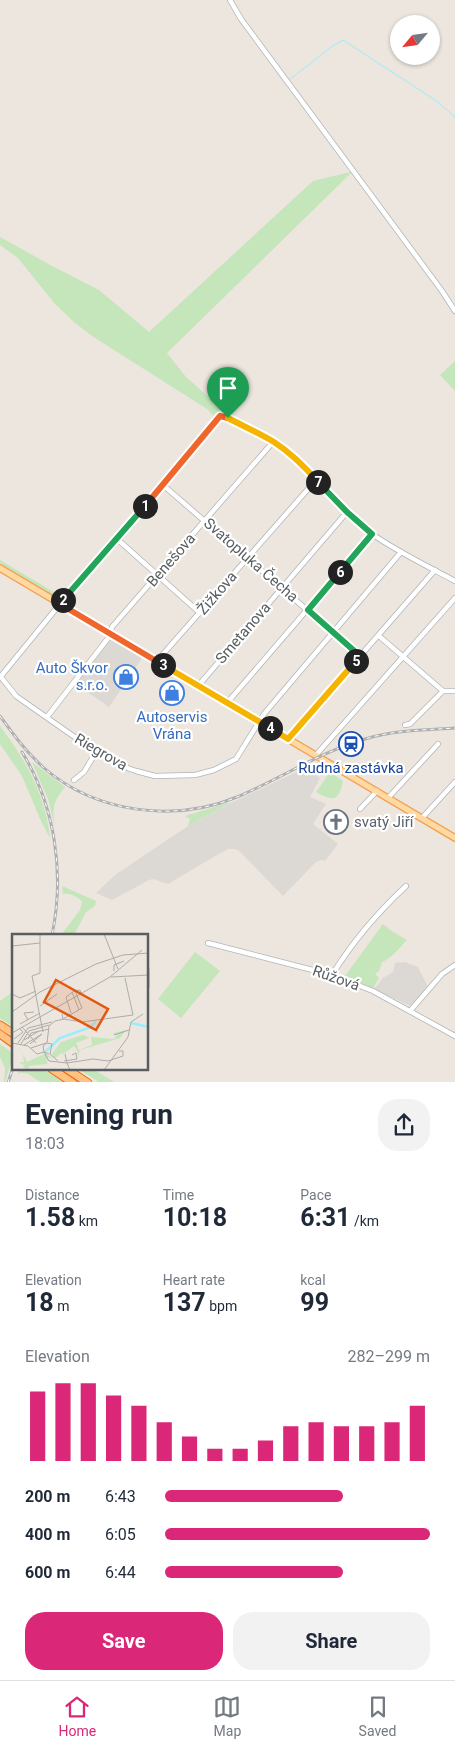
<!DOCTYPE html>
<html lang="en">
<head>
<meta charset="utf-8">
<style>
	:root { --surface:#fff; --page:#f2f2f3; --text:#1f2937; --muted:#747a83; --line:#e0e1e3; --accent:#db2777 }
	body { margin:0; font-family:Roboto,sans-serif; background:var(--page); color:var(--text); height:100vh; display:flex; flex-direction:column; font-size:19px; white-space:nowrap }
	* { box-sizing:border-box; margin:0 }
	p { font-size:16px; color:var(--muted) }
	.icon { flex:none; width:28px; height:28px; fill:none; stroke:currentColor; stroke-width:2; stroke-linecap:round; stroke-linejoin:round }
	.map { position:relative; height:1082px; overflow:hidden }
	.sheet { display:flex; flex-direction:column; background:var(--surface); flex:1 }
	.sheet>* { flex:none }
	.needle { width:32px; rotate:241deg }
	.tools { position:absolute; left:390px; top:15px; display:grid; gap:10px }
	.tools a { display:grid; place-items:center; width:50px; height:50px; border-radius:50%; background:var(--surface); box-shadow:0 1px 4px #0004; font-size:25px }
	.pin { position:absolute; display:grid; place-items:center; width:42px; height:42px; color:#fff; margin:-51px -21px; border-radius:50% 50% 50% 0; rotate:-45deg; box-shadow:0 0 5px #0007 }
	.pin .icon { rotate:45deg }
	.km { position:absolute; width:25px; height:25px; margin:-12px; border-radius:50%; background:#222; color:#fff; font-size:14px; line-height:25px; text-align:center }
	.round { display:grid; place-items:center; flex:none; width:52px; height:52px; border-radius:20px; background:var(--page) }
	.head { display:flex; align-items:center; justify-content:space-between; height:85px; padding:0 25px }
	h1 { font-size:28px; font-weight:700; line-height:38px }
	.stats { display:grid; grid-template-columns:repeat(3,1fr); gap:8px; height:85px; padding:5px 25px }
	.stats div { display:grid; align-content:center }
	.stats b { font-size:25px; font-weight:700 }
	.stats small { font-size:14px; font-weight:400 }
	.stats p { font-size:14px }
	.chart { height:140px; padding:10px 25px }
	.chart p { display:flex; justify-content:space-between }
	.chart svg { width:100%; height:90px; margin-top:5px; stroke:var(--accent); stroke-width:6 }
	.action { display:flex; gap:10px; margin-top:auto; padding:10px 25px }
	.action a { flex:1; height:58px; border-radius:20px; background:var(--accent); color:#fff; font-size:20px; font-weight:700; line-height:58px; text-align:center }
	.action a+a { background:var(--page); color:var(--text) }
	ul { padding:0 25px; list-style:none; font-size:16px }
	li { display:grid; grid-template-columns:80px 60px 1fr; align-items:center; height:38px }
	li i { height:12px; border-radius:6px; background:var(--accent) }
	.menu { display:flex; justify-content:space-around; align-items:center; height:70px; border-top:1px solid var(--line); background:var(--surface); font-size:14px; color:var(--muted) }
	.menu a { display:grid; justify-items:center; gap:2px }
	.menu .active { color:var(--accent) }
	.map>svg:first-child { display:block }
</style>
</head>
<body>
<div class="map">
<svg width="455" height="1083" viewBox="0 0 455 1083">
	<rect width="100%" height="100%" fill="#ece6df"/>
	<!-- industrial -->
	<g fill="#dcd8d4">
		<path d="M111,639L142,658L109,707L76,684Z"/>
		<path d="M305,768L320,778L310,797L326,804L313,824L338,844L325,861L321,860L316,862L283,896L249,861L238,850L233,849H228L217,855L168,884L153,879L149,880L112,900L96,893L115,875L188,826L237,800Z"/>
		<path d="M405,962L418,967L428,987L410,1006L374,989L383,978L393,972L395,963Z"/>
	</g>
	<!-- green -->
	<g fill="#c5e5ba">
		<path d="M350,172L351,173L167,353L186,377L221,408L211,422L213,415L207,409L92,336L75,323L55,304L18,258L0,245V237L52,266L99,290L149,332L313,181Z"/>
		<path d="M455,361V391L440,375Z"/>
		<path d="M0,560L57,594L64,595L60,600L0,563Z"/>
		<path d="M0,726C25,759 46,796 50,838L41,821L22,776L0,744Z"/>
		<path d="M32,762L65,787C53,802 52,807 55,827L48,799Z"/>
		<path d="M330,772L343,781C339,801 333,802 316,792Z"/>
		<path d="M234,801L188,826L190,819L185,816Z"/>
		<path d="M62,886L96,901L95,906L86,912L74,935H65L63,930H65L80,910L82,902C78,896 69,893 63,894Z"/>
		<path d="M383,924L393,932L407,940C399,948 392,958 382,962L379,971L375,974L379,978L373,988L345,976Z"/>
		<path d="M195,952L220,971L181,1018L158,999Z"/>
		<path d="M14,991V1028L0,1018V1001Z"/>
		<path d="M0,1044L14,1054L5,1082H4L5,1068L0,1057Z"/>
		<path d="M19,1069H43L64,1082C58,1083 49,1083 43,1083C34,1080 28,1069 18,1074Z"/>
		<path d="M78,1069H93L114,1082H99Z"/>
	</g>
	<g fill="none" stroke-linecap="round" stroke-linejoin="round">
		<!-- stream -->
		<path stroke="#9cecff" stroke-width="1" d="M288,81L331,47L343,40L438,102L455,117"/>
		<defs>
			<g id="minor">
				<path d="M230,0L241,19L442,291L455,311"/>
				<path d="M163,485L360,656"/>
				<path d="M116,538L200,613"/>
				<path d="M379,636L443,691H455"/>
				<path d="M157,661L316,480"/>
				<path d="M0,676L16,696L96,752L116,764L136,771L155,776L195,775L214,770L236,759L264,714L401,552"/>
				<path d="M1,676L60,604L220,416L228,418C254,432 280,444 302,464C326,487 345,514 372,534C398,552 427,566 455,581"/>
				<path d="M198,686L347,512"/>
				<path d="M227,703L372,534"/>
				<path d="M47,717L109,637L112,627L273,442"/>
				<path d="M405,725L410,724L443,691"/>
				<path d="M288,739L435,570"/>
				<path d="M316,755L455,598"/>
				<path d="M74,780L84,772L96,752"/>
				<path d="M388,798L438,744"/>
				<path d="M360,809L377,791"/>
				<path d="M422,818L455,782"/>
				<path d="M208,943L332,975L373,991L455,1036"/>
				<path d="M332,975C353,941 377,913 406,886"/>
				<path d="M410,1011L442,974L455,965"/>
			</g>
			<path id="major" d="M0,568L455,838"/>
			<g id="highway">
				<path d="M0,1025L14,1034"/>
				<path d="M0,1034L14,1044"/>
				<path d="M52,1069L73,1083"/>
				<path d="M67,1069L88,1083"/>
			</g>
		</defs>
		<!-- minor casing -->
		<use href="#minor" stroke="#b0b5b8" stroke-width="6"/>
		<!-- major casing -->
		<use href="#major" stroke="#f39f51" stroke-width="8"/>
		<!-- highway casing -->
		<use href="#highway" stroke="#eb6900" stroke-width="9"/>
		<!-- minor -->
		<use href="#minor" stroke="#fff" stroke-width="4.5"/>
		<!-- major -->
		<use href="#major" stroke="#ffd9a1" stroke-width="5.5"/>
		<!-- highway -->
		<use href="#highway" stroke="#ffc284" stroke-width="7"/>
		<defs>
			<g id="rail">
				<path d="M0,716C13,734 26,752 44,768C96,813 174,823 237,797C280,779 320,752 365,739C394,730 425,730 455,728"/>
				<path d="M22,752C55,806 65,873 52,935"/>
				<path d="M8,1083L14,1064"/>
			</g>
		</defs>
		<!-- rail casing -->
		<use href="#rail" stroke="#afb0b1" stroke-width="3"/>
		<!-- rail -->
		<use href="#rail" stroke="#fff" stroke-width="1" stroke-dasharray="4" stroke-linecap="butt"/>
	</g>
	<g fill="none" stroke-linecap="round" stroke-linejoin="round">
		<defs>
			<path id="split-1" d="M145,506L220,416L228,418"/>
			<path id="split-2" d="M63,600L145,506"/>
			<path id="split-3" d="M63,600L60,604L163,665"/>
			<path id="split-4" d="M163,665L270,728"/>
			<path id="split-5" d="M270,728L288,739L356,661"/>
			<path id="split-6" d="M340,572L308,610L360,656L356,661"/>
			<path id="split-7" d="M318,482L347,512L372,534L340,572"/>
			<path id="split-8" d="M228,418C243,426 259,433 274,442C291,453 305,467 318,482"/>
		</defs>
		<!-- split-1 casing -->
		<use href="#split-1" stroke="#fff" stroke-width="10"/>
		<!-- split-2 casing -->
		<use href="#split-2" stroke="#fff" stroke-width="10"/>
		<!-- split-3 casing -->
		<use href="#split-3" stroke="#fff" stroke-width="10"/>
		<!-- split-4 casing -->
		<use href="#split-4" stroke="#fff" stroke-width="10"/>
		<!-- split-5 casing -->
		<use href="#split-5" stroke="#fff" stroke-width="10"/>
		<!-- split-6 casing -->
		<use href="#split-6" stroke="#fff" stroke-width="10"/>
		<!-- split-7 casing -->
		<use href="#split-7" stroke="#fff" stroke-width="10"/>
		<!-- split-8 casing -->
		<use href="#split-8" stroke="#fff" stroke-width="10"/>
		<!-- split-1 -->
		<use href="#split-1" stroke="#f0652b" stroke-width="6"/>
		<!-- split-2 -->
		<use href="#split-2" stroke="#22a559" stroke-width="6"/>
		<!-- split-3 -->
		<use href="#split-3" stroke="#f0652b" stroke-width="6"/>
		<!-- split-4 -->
		<use href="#split-4" stroke="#f5b400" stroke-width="6"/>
		<!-- split-5 -->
		<use href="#split-5" stroke="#f5b400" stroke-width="6"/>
		<!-- split-6 -->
		<use href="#split-6" stroke="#22a559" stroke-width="6"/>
		<!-- split-7 -->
		<use href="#split-7" stroke="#22a559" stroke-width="6"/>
		<!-- split-8 -->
		<use href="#split-8" stroke="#f5b400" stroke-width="6"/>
	</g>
	<!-- icons -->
	<defs>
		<symbol id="shop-ring" viewBox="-11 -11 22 22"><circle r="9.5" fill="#fff" stroke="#3f7fe0" stroke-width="1.5"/><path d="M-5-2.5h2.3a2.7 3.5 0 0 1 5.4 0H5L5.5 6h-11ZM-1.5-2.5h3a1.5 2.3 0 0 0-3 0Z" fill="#3f7fe0"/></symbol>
		<symbol id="station-ring" viewBox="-11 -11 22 22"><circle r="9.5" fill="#fff" stroke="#1a4fb4" stroke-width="1.5"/><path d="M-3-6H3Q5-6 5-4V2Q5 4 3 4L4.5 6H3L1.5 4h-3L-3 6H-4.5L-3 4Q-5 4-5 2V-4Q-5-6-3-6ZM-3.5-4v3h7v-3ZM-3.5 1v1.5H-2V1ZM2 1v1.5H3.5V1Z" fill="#1a4fb4"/></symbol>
		<symbol id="church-ring" viewBox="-11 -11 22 22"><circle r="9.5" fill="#fff" stroke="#6b7280" stroke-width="1.5"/><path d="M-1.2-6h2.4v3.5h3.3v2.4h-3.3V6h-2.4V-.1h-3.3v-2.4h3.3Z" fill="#6b7280"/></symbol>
	</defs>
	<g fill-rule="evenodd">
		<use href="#shop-ring" x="112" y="663" width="28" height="28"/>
		<use href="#shop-ring" x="158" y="679" width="28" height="28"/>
		<use href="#station-ring" x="337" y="730" width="28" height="28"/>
		<use href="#church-ring" x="322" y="808" width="28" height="28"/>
	</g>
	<g text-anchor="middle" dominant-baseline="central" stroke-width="4.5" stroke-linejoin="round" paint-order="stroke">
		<!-- street labels -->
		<g font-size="15" fill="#585e61" stroke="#fff">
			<text transform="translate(171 560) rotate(-49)">Benešova</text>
			<text transform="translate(251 560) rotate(41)">Svatopluka Čecha</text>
			<text transform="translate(217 593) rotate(-49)">Žižkova</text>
			<text transform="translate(243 633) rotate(-49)">Smetanova</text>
			<text transform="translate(101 752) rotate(30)">Riegrova</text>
			<text transform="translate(336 978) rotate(19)">Růžová</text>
		</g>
		<!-- shop labels -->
		<g font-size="15" fill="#366cbe" stroke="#fff" text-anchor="end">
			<text x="108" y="668">Auto Škvor<tspan x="108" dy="17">s.r.o.</tspan></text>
			<text x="172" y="717" text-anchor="middle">Autoservis<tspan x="172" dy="17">Vrána</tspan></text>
		</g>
		<!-- transit labels -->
		<g font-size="15" fill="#164399" stroke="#fff">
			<text x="351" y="768">Rudná zastávka</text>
		</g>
		<!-- worship labels -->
		<g font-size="15" fill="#5b616d" stroke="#fff" text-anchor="start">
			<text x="354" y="822">svatý Jiří</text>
		</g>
	</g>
	<!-- overview -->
	<g transform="translate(12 934)">
		<rect width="136" height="136" fill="#ece6df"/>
		<path d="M114,96L108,104L68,116L66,122L65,115L60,117L64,115L62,112L50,121L51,118L43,124L40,120L49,108L71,101L77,104L64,109L67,116L80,111L79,103L102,105L106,100L102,101L101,99ZM39,109L33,119L41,124L36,123L35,130L16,132L17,136L11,133L14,129L11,131L7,128H12L11,120L15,128L32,120Z" fill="#c5e5ba"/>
		<path fill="none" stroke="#9cecff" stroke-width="2.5" d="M119,89L137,93M33,118L48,104L79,93L84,87"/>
		<path fill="none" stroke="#adaca9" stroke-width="1" d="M28,0V39L20,42L31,98M92,0L106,35M0,12L28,9M137,34V54M102,37V31L112,27M99,43L137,41M113,44L121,81M60,58L67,76M0,60L8,64L24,57M28,72L45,60M0,78L28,58L84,30L111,21L137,19M59,79L54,63L62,57L68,56L69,59M50,80L51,85L70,74L63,57M16,86L12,79L22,78M8,90L28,79M10,93L24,109M0,99L98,43L130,16M102,101L117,96M2,105L11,98L8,95M16,105L19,99L37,95M12,106L27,97M0,109L16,112L25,120L32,118L37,127L55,129L58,136M6,109L16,94L40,88M35,109L37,92L43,87L52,85L70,88L121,81M35,109L40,110L38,120L46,127M35,109L31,112L32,118L37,120M9,110L17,97L37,91M18,110L30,100M12,111L30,100M19,114L34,109M53,120L55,129L81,125L96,127L111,122V117H107M52,127L65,125L64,119L60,121M92,136L116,103L119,88L131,80"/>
		<path fill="#e15910" fill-opacity="0.15" stroke="#e15910" stroke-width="2.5" d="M44,46L96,75L84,96L32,68Z"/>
		<rect width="136" height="136" fill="none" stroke="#585e61" stroke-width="2.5"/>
	</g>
</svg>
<div class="tools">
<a><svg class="needle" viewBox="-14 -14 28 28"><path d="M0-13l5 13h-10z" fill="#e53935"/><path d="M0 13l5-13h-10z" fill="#747a83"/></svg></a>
</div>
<div class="pin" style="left:228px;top:418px;background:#1e9e55"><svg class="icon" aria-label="arrive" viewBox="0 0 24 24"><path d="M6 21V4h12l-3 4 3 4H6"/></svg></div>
<b class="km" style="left:145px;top:506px">1</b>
<b class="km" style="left:63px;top:600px">2</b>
<b class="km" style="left:163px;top:665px">3</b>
<b class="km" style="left:270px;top:728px">4</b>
<b class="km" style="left:356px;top:661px">5</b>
<b class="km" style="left:340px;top:572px">6</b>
<b class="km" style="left:318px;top:482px">7</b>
</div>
<section class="sheet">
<div class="head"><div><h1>Evening run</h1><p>18:03</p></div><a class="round"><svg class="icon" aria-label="share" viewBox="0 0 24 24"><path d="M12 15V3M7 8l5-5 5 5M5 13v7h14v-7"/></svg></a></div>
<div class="stats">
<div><p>Distance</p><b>1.58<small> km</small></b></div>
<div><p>Time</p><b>10:18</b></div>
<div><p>Pace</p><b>6:31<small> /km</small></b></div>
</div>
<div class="stats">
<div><p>Elevation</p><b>18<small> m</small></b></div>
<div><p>Heart rate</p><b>137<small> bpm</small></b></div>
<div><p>kcal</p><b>99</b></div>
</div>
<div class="chart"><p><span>Elevation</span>282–299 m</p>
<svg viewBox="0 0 160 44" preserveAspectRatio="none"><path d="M5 44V10M15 44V6M25 44V6M35 44V12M45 44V17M55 44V25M65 44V32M75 44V38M85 44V38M95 44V34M105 44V27M115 44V25M125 44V27M135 44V27M145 44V25M155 44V17"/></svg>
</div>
<ul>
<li><b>200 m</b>6:43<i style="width:67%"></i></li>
<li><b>400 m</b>6:05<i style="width:100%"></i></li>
<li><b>600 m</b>6:44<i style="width:67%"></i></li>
</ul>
<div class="action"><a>Save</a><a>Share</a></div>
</section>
<nav class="menu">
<a class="active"><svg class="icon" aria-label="home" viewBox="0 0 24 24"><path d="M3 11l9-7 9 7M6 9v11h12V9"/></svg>Home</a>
<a><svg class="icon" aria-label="map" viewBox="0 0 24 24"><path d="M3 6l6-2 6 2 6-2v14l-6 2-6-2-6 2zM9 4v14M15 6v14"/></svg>Map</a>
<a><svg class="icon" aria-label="saved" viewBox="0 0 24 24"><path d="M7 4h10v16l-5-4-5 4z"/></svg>Saved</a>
</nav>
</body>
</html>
